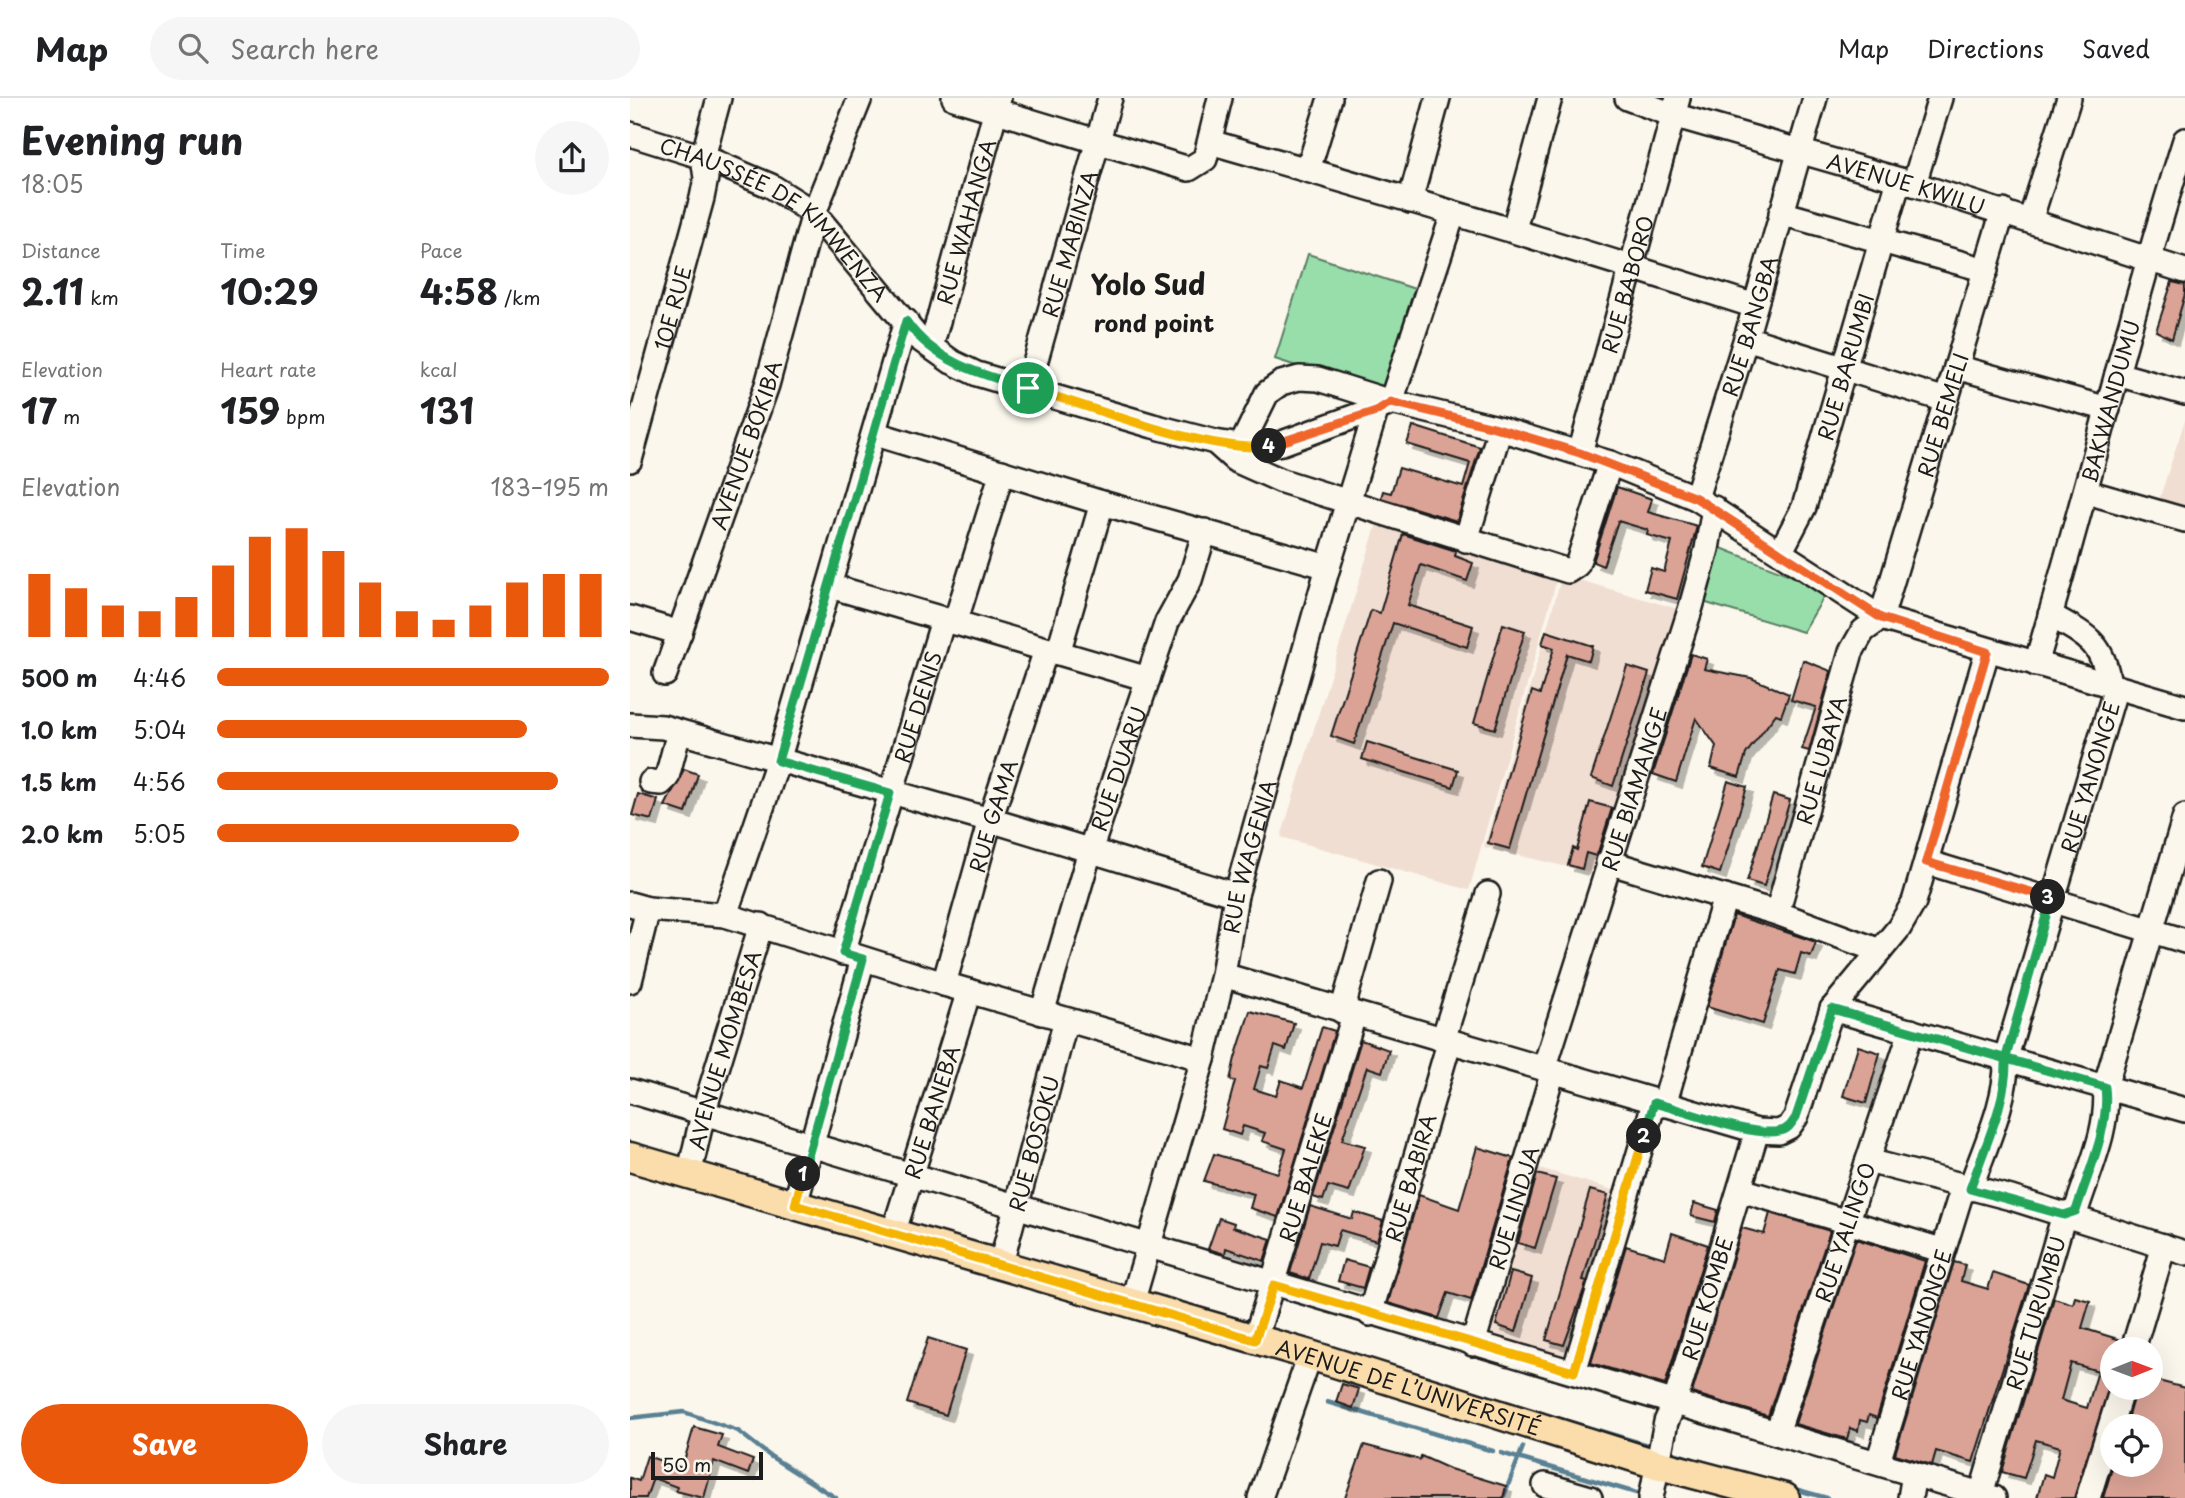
<!DOCTYPE html>
<html lang="en">
<head>
<meta charset="utf-8">
<style>
	:root { --surface:#fff; --page:#f6f6f6; --text:#202124; --muted:#757577; --line:#e0e0e0; --accent:#ea580c }
	body { margin:0; font-family:"Playpen Sans",sans-serif; background:var(--page); color:var(--text); height:100vh; display:flex; flex-direction:column; font-size:26px; white-space:nowrap }
	* { box-sizing:border-box; margin:0 }
	p { font-size:23px; color:var(--muted) }
	.icon { flex:none; width:38px; height:38px; fill:none; stroke:currentColor; stroke-width:2; stroke-linecap:round; stroke-linejoin:round }
	.map { position:relative; flex:1; overflow:hidden }
	.panel { display:flex; flex-direction:column; background:var(--surface); width:630px }
	.panel>* { flex:none }
	.needle { width:46px; rotate:89deg }
	.buttons { position:absolute; left:1470px; top:1239px; display:grid; gap:14px }
	.buttons a { display:grid; place-items:center; width:63px; height:63px; border-radius:50%; background:var(--surface); box-shadow:0 7px 28px #0002; font-size:35px }
	.scale { position:absolute; left:21px; bottom:18px; width:112px; box-sizing:border-box; padding-left:7px; border:4px solid #1c1c1c; border-top:0; font-size:19px; line-height:24px; white-space:nowrap; color:#1c1c1c; -webkit-text-stroke:5px #fbf7ec; paint-order:stroke }
	.pin { position:absolute; display:grid; place-items:center; width:60px; height:60px; color:#fff; margin:-30px; border:4px solid #fff; border-radius:50%; box-shadow:0 2px 7px #0007 }
	.km { position:absolute; width:35px; height:35px; margin:-18px; border-radius:50%; background:#222; color:#fff; font-size:19px; line-height:35px; text-align:center }
	.round { display:grid; place-items:center; flex:none; width:74px; height:74px; border-radius:37px; background:var(--page) }
	.head { display:flex; align-items:center; justify-content:space-between; height:119px; padding:0 21px }
	h1 { font-size:38px; font-weight:700; line-height:52px }
	.metrics { display:grid; grid-template-columns:repeat(3,1fr); gap:10px; height:119px; padding:7px 21px }
	.metrics div { display:grid; align-content:center }
	.metrics b { font-size:35px; font-weight:700 }
	.metrics small { font-size:19px; font-weight:400 }
	.metrics p { font-size:19px }
	.chart { height:196px; padding:14px 21px }
	.chart p { display:flex; justify-content:space-between }
	.chart svg { width:100%; height:126px; margin-top:7px; stroke:var(--accent); stroke-width:6 }
	.action { display:flex; gap:14px; margin-top:auto; padding:14px 21px }
	.action a { flex:1; height:80px; border-radius:42px; background:var(--accent); color:#fff; font-size:28px; font-weight:700; line-height:80px; text-align:center }
	.action a+a { background:var(--page); color:var(--text) }
	ul { padding:0 21px; list-style:none; font-size:23px }
	li { display:grid; grid-template-columns:112px 84px 1fr; align-items:center; height:52px }
	li i { height:18px; border-radius:9px; background:var(--accent) }
	header { display:flex; align-items:center; gap:42px; box-sizing:border-box; height:98px; padding:0 35px; background:var(--surface); border-bottom:2px solid var(--line) }
	header strong { font-size:33px }
	nav { display:flex; gap:38px; margin-inline-start:auto; font-size:24px }
	.search { width:490px; height:63px; background:var(--page); display:flex; align-items:center; gap:18px; box-sizing:border-box; padding:0 24px; border-radius:38px; color:var(--muted); font-size:26px }
	main { display:flex; flex:1; min-height:0 }
	.map>svg:first-child { display:block }
</style>
</head>
<body>
<header>
<strong>Map</strong>
<div class="search"><svg class="icon" aria-label="search" viewBox="0 0 24 24"><circle cx="10" cy="10" r="6"/><path d="M15 15l6 6"/></svg>Search here</div>
<nav><a>Map</a><a>Directions</a><a>Saved</a></nav>
</header>
<main>
<section class="panel">
<div class="head"><div><h1>Evening run</h1><p>18:05</p></div><a class="round"><svg class="icon" aria-label="share" viewBox="0 0 24 24"><path d="M12 15V3M7 8l5-5 5 5M5 13v7h14v-7"/></svg></a></div>
<div class="metrics">
<div><p>Distance</p><b>2.11<small> km</small></b></div>
<div><p>Time</p><b>10:29</b></div>
<div><p>Pace</p><b>4:58<small> /km</small></b></div>
</div>
<div class="metrics">
<div><p>Elevation</p><b>17<small> m</small></b></div>
<div><p>Heart rate</p><b>159<small> bpm</small></b></div>
<div><p>kcal</p><b>131</b></div>
</div>
<div class="chart"><p><span>Elevation</span>183–195 m</p>
<svg viewBox="0 0 160 44" preserveAspectRatio="none"><path d="M5 44V22M15 44V27M25 44V33M35 44V35M45 44V30M55 44V19M65 44V9M75 44V6M85 44V14M95 44V25M105 44V35M115 44V38M125 44V33M135 44V25M145 44V22M155 44V22"/></svg>
</div>
<ul>
<li><b>500 m</b>4:46<i style="width:100%"></i></li>
<li><b>1.0 km</b>5:04<i style="width:79%"></i></li>
<li><b>1.5 km</b>4:56<i style="width:87%"></i></li>
<li><b>2.0 km</b>5:05<i style="width:77%"></i></li>
</ul>
<div class="action"><a>Save</a><a>Share</a></div>
</section>
<div class="map">
<svg width="1555" height="1400" viewBox="0 0 1555 1400">
	<defs>
		<filter id="shadow"><feDropShadow dx="6" dy="6" stdDeviation="0" flood-color="#0004"/></filter>
	</defs>
	<rect width="100%" height="100%" fill="#fbf7ec"/>
	<filter id="ink" filterUnits="userSpaceOnUse"><feTurbulence type="fractalNoise" baseFrequency=".0143" numOctaves="2"/><feDisplacementMap in="SourceGraphic" scale="14" xChannelSelector="R" yChannelSelector="G"/><feConvolveMatrix kernelMatrix="1 2 1 2 8 2 1 2 1" color-interpolation-filters="sRGB"/></filter>
	<g filter="url(#ink)">
		<!-- built -->
		<g fill="#f1ded2">
			<path d="M1555,322V417L1527,408Z"/>
			<path d="M747,425L927,481L839,792L651,739Z"/>
			<path d="M932,477L1048,511L967,776L854,749Z"/>
			<path d="M903,1068L990,1094L941,1260L851,1233Z"/>
		</g>
		<!-- green -->
		<g fill="#98deaa" stroke="#5a7d63" stroke-width="2">
			<path d="M678,156L794,194L761,299L645,261Z"/>
			<path d="M1091,450L1198,492L1173,534L1073,504Z"/>
		</g>
		<g fill="none" stroke-linecap="round" stroke-linejoin="round">
			<!-- stream -->
			<g stroke="#5a8094" stroke-width="4.5">
				<path d="M697,1304L863,1353"/>
				<path d="M0,1320L54,1314L108,1333L140,1358L206,1400"/>
				<path d="M927,1320L1024,1349"/>
				<path d="M1037,1353L1082,1367"/>
				<path d="M871,1355L1013,1397"/>
				<path d="M1161,1390L1197,1400"/>
				<path d="M873,1400L893,1349"/>
			</g>
		</g>
		<!-- building -->
		<g fill="#dba396" stroke="#1c1c1c" stroke-width="2" fill-rule="evenodd" filter="url(#shadow)">
			<path d="M1542,184L1555,187V196L1542,241L1526,233Z"/>
			<path d="M783,328L850,349L827,423L751,400L753,393L761,395L769,370L833,389L840,365L777,346Z"/>
			<path d="M987,389L1022,401L1018,414L1067,428L1047,501L1015,492L1021,470L1034,474L1042,444L1017,437L1018,432L988,423L973,468L963,464Z"/>
			<path d="M773,436L826,453L825,458L843,465L837,483L791,467L778,507L843,528L837,549L763,525L724,646L701,638L741,512L750,515Z"/>
			<path d="M873,526L895,533L865,631L844,625Z"/>
			<path d="M916,533L963,548L959,563L937,556L880,751L858,745L902,593L910,596L924,550L912,546Z"/>
			<path d="M1061,556L1077,561L1074,571L1121,580L1159,596L1151,618L1146,616L1116,656L1109,679L1081,670L1086,648L1066,620L1046,684L1023,676Z"/>
			<path d="M1173,562L1201,573L1179,653L1172,651L1186,609L1161,602Z"/>
			<path d="M997,568L1019,575L983,688L961,680Z"/>
			<path d="M737,644L828,672L823,689L732,661Z"/>
			<path d="M54,671L68,676L56,715L35,708Z"/>
			<path d="M1098,683L1117,689L1090,775L1072,769Z"/>
			<path d="M8,696L28,702L22,722L2,717Z"/>
			<path d="M1143,697L1160,702L1134,788L1117,783Z"/>
			<path d="M960,704L982,710L968,754L966,758L956,755L952,771L938,767L943,750L947,752Z"/>
			<path d="M1104,817L1186,844L1181,858L1171,855L1165,876L1150,872L1133,926L1077,909Z"/>
			<path d="M620,913L664,925L656,952L645,948L638,970L631,968L624,991L646,998L651,982L673,990L692,929L705,933L648,1119L620,1110L624,1096L574,1083L584,1056L648,1075L656,1051L632,1043L635,1035L613,1028L610,1037L592,1031L605,983L600,982L605,960Z"/>
			<path d="M731,942L759,952L752,974L737,969L712,1042L735,1048L719,1094L698,1088L693,1102L683,1099Z"/>
			<path d="M1228,948L1250,955L1236,1005L1213,998Z"/>
			<path d="M847,1049L883,1060L841,1202L818,1195L809,1220L758,1205L789,1097L829,1111Z"/>
			<path d="M907,1076L926,1081L905,1150L888,1145Z"/>
			<path d="M960,1092L978,1097L953,1182L957,1183L934,1247L916,1242Z"/>
			<path d="M1064,1105L1088,1112L1085,1124L1061,1118Z"/>
			<path d="M680,1108L722,1121L724,1114L753,1123L747,1143L710,1132L705,1148L690,1144L679,1181L660,1175Z"/>
			<path d="M1140,1115L1200,1133L1138,1318L1062,1295L1112,1130L1134,1136Z"/>
			<path d="M589,1120L604,1125L603,1129L641,1141L634,1163L596,1150L595,1156L578,1151Z"/>
			<path d="M1042,1135L1078,1147L1035,1287L961,1265L996,1148L1035,1160Z"/>
			<path d="M1226,1141L1295,1163L1247,1320L1239,1317L1237,1324L1230,1322L1228,1333L1220,1330L1217,1341L1165,1326Z"/>
			<path d="M714,1162L739,1169L733,1190L708,1183Z"/>
			<path d="M1324,1164L1335,1167L1331,1183L1358,1191L1363,1175L1399,1187L1343,1364L1306,1353L1302,1367L1265,1356Z"/>
			<path d="M881,1174L902,1180L886,1234L866,1227Z"/>
			<path d="M1445,1199L1460,1203L1452,1230L1491,1242L1489,1251H1482V1280L1444,1400H1407L1414,1376L1422,1379L1430,1349L1406,1342L1394,1380L1372,1374L1424,1200L1443,1206ZM1441,1265L1468,1273L1457,1310L1431,1302Z"/>
			<path d="M298,1240L336,1252L316,1317L277,1305Z"/>
			<path d="M1521,1281L1555,1290V1400H1473L1483,1367H1521V1328H1495L1506,1290H1521Z"/>
			<path d="M712,1286L729,1291L723,1310L706,1304Z"/>
			<path d="M64,1329L92,1337L88,1349L123,1362L118,1376L84,1363L74,1400L46,1393L47,1389L23,1380L16,1400H0V1380L9,1383L17,1358L52,1370Z"/>
			<path d="M734,1347L790,1362L791,1358L820,1371L876,1388L873,1400H715Z"/>
		</g>
		<g fill="none" stroke-linecap="round" stroke-linejoin="round">
			<defs>
				<g id="minor">
					<path d="M324,0L559,71L575,61L590,0"/>
					<path id="s1" d="M997,0L1043,17L1284,86L1555,173"/>
					<path id="s2" d="M0,36L73,59L141,88L184,115L288,240L322,264L347,276L523,328L585,344L624,350L652,345L756,307"/>
					<path d="M580,44C762,96 944,150 1125,208"/>
					<path d="M678,72L700,0"/>
					<path d="M1284,86L1310,0"/>
					<path d="M780,103L808,0"/>
					<path d="M1151,115L1356,172"/>
					<path d="M1400,123L1439,0"/>
					<path d="M884,131L920,0"/>
					<path d="M1116,240L1316,302"/>
					<path id="s3" d="M301,249L369,0"/>
					<path d="M1326,269L1478,311"/>
					<path d="M1487,276L1555,295"/>
					<path id="s4" d="M398,290L480,0"/>
					<path d="M761,304L823,116"/>
					<path d="M246,336L472,405L698,469"/>
					<path d="M585,344L605,362L652,383L938,473L947,467L980,365"/>
					<path d="M611,348L637,295L651,285L669,280L688,281L761,304L864,329L980,365L1066,400L1251,520L1555,609"/>
					<path id="s5" d="M950,355L1048,0"/>
					<path id="s6" d="M0,362L72,100L76,80L73,59L89,0"/>
					<path d="M1457,394L1555,422"/>
					<path id="s7" d="M1066,400L1116,240L1185,0"/>
					<path d="M836,442L870,331"/>
					<path id="s8" d="M1151,453L1174,409L1269,82"/>
					<path d="M200,488L518,581"/>
					<path d="M1420,517C1455,537 1474,544 1479,587"/>
					<path d="M0,520L50,535"/>
					<path d="M325,525L372,374"/>
					<path d="M428,555L472,405"/>
					<path id="s9" d="M1406,566C1458,392 1500,215 1555,42"/>
					<path id="s10" d="M35,576L137,287L184,115L230,0"/>
					<path d="M0,627L33,629L360,722L606,797"/>
					<path d="M21,684L31,685L37,679L49,634"/>
					<path d="M978,764L1147,815L1250,853"/>
					<path d="M1296,764L1555,843"/>
					<path d="M0,806L18,811L95,817L148,663L276,223"/>
					<path id="s11" d="M1147,815L1221,554L1233,533L1251,520L1373,113"/>
					<path d="M95,817L314,886L573,961"/>
					<path id="s12" d="M213,855L313,522"/>
					<path d="M593,877L1127,1033L1149,1034L1159,1029L1166,1019L1202,911L1269,830L1284,804L1357,554"/>
					<path d="M0,883L18,811"/>
					<path id="s13" d="M314,886L360,722L416,552"/>
					<path d="M1202,911L1555,1012"/>
					<path d="M712,913L749,783"/>
					<path id="s14" d="M412,915L460,753L537,524L560,482L575,433"/>
					<path d="M813,942L858,796"/>
					<path id="s15" d="M914,971L1061,509L1077,451L1084,410"/>
					<path d="M0,993L1364,1400"/>
					<path d="M1034,1007L1095,799"/>
					<path d="M1238,1063L1381,1100L1555,1155"/>
					<path id="s16" d="M59,1077L73,1016L131,827"/>
					<path id="s17" d="M1340,1091C1354,1050 1378,1002 1376,959L1486,589"/>
					<path d="M1111,1092L1311,1152"/>
					<path d="M165,1107L233,861"/>
					<path id="s18" d="M263,1136L339,893"/>
					<path id="s19" d="M370,1169L436,922"/>
					<path id="s20" d="M502,1205L573,961L593,877L606,797L698,469L746,313"/>
					<path id="s21" d="M740,1216L819,945"/>
					<path id="s22" d="M625,1242L724,917"/>
					<path id="s23" d="M843,1246L923,973"/>
					<path d="M1503,1251L1534,1148"/>
					<path d="M944,1274L1024,1005"/>
					<path id="s24" d="M1147,1335L1281,933"/>
					<path id="s25" d="M1248,1364L1333,1089"/>
					<path d="M915,1387L960,1400"/>
					<path id="s26" d="M1351,1396L1434,1117L1446,1113C1458,1074 1480,1030 1475,989L1555,718"/>
					<path d="M630,1400L680,1257"/>
					<path id="s27" d="M1021,1400L1036,1324L1045,1304L1127,1033"/>
					<path d="M1280,1400L1284,1376"/>
					<path d="M1458,1400L1492,1290"/>
				</g>
				<g id="major">
					<path id="s28" d="M0,1059L680,1257L1026,1366L1155,1400"/>
				</g>
			</defs>
			<!-- minor casing -->
			<use href="#minor" stroke="#1c1c1c" stroke-width="28"/>
			<!-- major casing -->
			<use href="#major" stroke="#1c1c1c" stroke-width="33"/>
			<!-- minor -->
			<use href="#minor" stroke="#fbf7ec" stroke-width="23"/>
			<!-- major -->
			<use href="#major" stroke="#faddab" stroke-width="28"/>
		</g>
	</g>
	<g fill="none" stroke-linecap="round" stroke-linejoin="round" filter="url(#ink)">
		<defs>
			<path id="split-1" d="M173,1076L233,861L213,855L260,695L148,663L276,223C304,264 352,277 398,290"/>
			<path id="split-2" d="M173,1076L165,1107L625,1242L644,1187L944,1274L1014,1038"/>
			<path id="split-3" d="M1014,1038L1024,1005C1055,1012 1122,1040 1150,1033C1158,1032 1162,1025 1166,1019L1202,911L1475,989C1480,1030 1458,1074 1446,1113L1434,1117L1340,1091C1354,1050 1378,1002 1376,959L1421,800L1418,799"/>
			<path id="split-4" d="M639,348L746,313L761,304L864,329L950,355L1066,400L1251,520L1357,554L1296,764L1418,799"/>
			<path id="split-5" d="M398,290C457,307 583,357 639,348"/>
		</defs>
		<!-- split-1 casing -->
		<use href="#split-1" stroke="#fff" stroke-width="14"/>
		<!-- split-2 casing -->
		<use href="#split-2" stroke="#fff" stroke-width="14"/>
		<!-- split-3 casing -->
		<use href="#split-3" stroke="#fff" stroke-width="14"/>
		<!-- split-4 casing -->
		<use href="#split-4" stroke="#fff" stroke-width="14"/>
		<!-- split-5 casing -->
		<use href="#split-5" stroke="#fff" stroke-width="14"/>
		<!-- split-1 -->
		<use href="#split-1" stroke="#22a559" stroke-width="9"/>
		<!-- split-2 -->
		<use href="#split-2" stroke="#f5b400" stroke-width="9"/>
		<!-- split-3 -->
		<use href="#split-3" stroke="#22a559" stroke-width="9"/>
		<!-- split-4 -->
		<use href="#split-4" stroke="#f0652b" stroke-width="9"/>
		<!-- split-5 -->
		<use href="#split-5" stroke="#f5b400" stroke-width="9"/>
	</g>
	<g text-anchor="middle" dominant-baseline="central" stroke-width="7" stroke-linejoin="round" paint-order="stroke">
		<!-- street labels -->
		<g font-size="21" fill="#1c1c1c" stroke="#fbf7ec">
			<text stroke="none"><textPath href="#s1" startOffset="292">AVENUE KWILU</textPath></text>
			<text stroke="none"><textPath href="#s2" startOffset="172">CHAUSSÉE DE KIMWENZA</textPath></text>
			<text stroke="none"><textPath href="#s3" startOffset="130">RUE WAHANGA</textPath></text>
			<text stroke="none"><textPath href="#s4" startOffset="150">RUE MABINZA</textPath></text>
			<text stroke="none"><textPath href="#s5" startOffset="175">RUE BABORO</textPath></text>
			<text stroke="none"><textPath href="#s6" startOffset="158">10E RUE</textPath></text>
			<text stroke="none"><textPath href="#s7" startOffset="180">RUE BANGBA</textPath></text>
			<text stroke="none"><textPath href="#s8" startOffset="196">RUE BARUMBI</textPath></text>
			<text stroke="none"><textPath href="#s9" startOffset="273">BAKWANDUMU</textPath></text>
			<text stroke="none"><textPath href="#s11" startOffset="530">RUE BEMELI</textPath></text>
			<text stroke="none"><textPath href="#s10" startOffset="243">AVENUE BOKIBA</textPath></text>
			<text stroke="none"><textPath href="#s12" startOffset="257">RUE DENIS</textPath></text>
			<text stroke="none"><textPath href="#s11" startOffset="159">RUE LUBAYA</textPath></text>
			<text stroke="none"><textPath href="#s14" startOffset="256">RUE DUARU</textPath></text>
			<text stroke="none"><textPath href="#s17" startOffset="430">RUE YANONGE</textPath></text>
			<text stroke="none"><textPath href="#s15" startOffset="294">RUE BIAMANGE</textPath></text>
			<text stroke="none"><textPath href="#s13" startOffset="175">RUE GAMA</textPath></text>
			<text stroke="none"><textPath href="#s20" startOffset="462">RUE WAGENIA</textPath></text>
			<text stroke="none"><textPath href="#s16" startOffset="130">AVENUE MOMBESA</textPath></text>
			<text stroke="none"><textPath href="#s18" startOffset="128">RUE BANEBA</textPath></text>
			<text stroke="none"><textPath href="#s19" startOffset="128">RUE BOSOKU</textPath></text>
			<text stroke="none"><textPath href="#s22" startOffset="170">RUE BALEKE</textPath></text>
			<text stroke="none"><textPath href="#s21" startOffset="142">RUE BABIRA</textPath></text>
			<text stroke="none"><textPath href="#s23" startOffset="142">RUE LINDJA</textPath></text>
			<text stroke="none"><textPath href="#s24" startOffset="212">RUE YALINGO</textPath></text>
			<text stroke="none"><textPath href="#s27" startOffset="208">RUE KOMBE</textPath></text>
			<text stroke="none"><textPath href="#s26" startOffset="189">RUE TURUMBU</textPath></text>
			<text stroke="none"><textPath href="#s25" startOffset="144">RUE YANONGE</textPath></text>
			<text stroke="none"><textPath href="#s28" startOffset="812">AVENUE DE L’UNIVERSITÉ</textPath></text>
		</g>
		<!-- neighbourhood labels -->
		<g font-size="23" font-weight="bold" fill="#1c1c1c" stroke="#fbf7ec">
			<text x="524" y="224">rond point</text>
		</g>
		<!-- district labels -->
		<g font-size="28" font-weight="bold" fill="#1c1c1c" stroke="#fbf7ec">
			<text x="518" y="185">Yolo Sud</text>
		</g>
	</g>
</svg>
<div class="buttons">
<a><svg class="needle" viewBox="-14 -14 28 28"><path d="M0-13l5 13h-10z" fill="#e53935"/><path d="M0 13l5-13h-10z" fill="#757577"/></svg></a>
<a><svg class="icon" aria-label="locate" viewBox="0 0 24 24"><circle cx="12" cy="12" r="6"/><path d="M12 2v4M12 18v4M2 12h4M18 12h4"/></svg></a>
</div>
<div class="scale">50 m</div>
<div class="pin" style="left:398px;top:290px;background:#1e9e55"><svg class="icon" aria-label="arrive" viewBox="0 0 24 24"><path d="M6 21V4h12l-3 4 3 4H6"/></svg></div>
<b class="km" style="left:173px;top:1076px">1</b>
<b class="km" style="left:1014px;top:1038px">2</b>
<b class="km" style="left:1418px;top:799px">3</b>
<b class="km" style="left:639px;top:348px">4</b>
</div>
</main>
</body>
</html>
